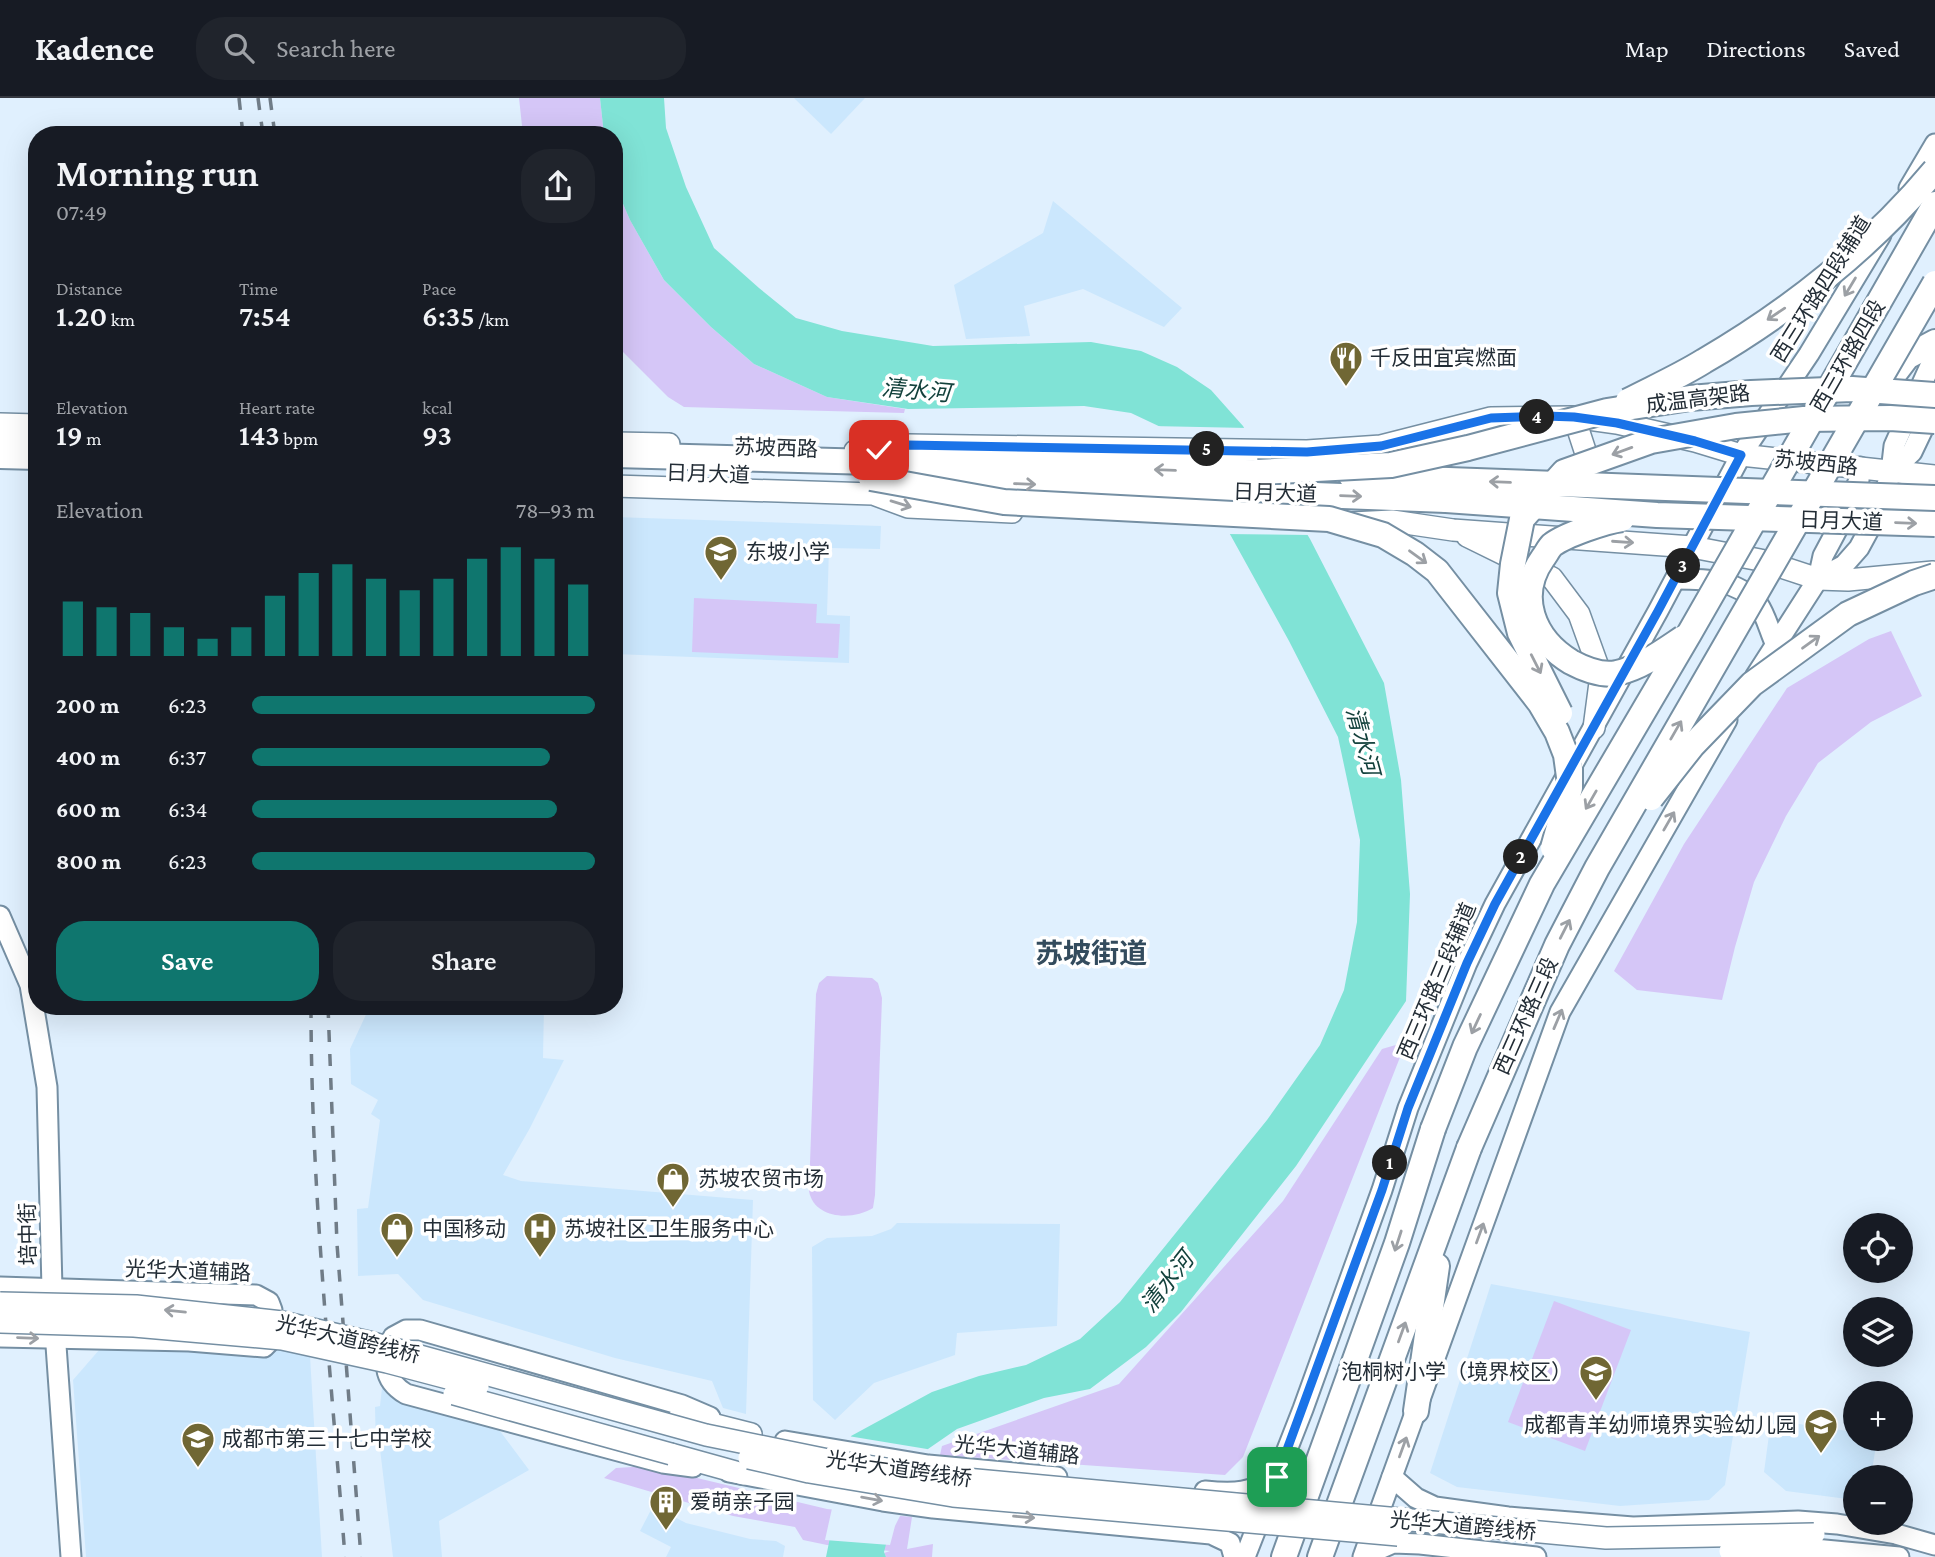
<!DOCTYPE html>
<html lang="en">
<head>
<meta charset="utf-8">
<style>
	:root { --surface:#171b24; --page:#20242c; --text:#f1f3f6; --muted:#9ea1a6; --line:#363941; --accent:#0f766e }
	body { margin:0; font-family:"Crimson Pro","Noto Sans SC",serif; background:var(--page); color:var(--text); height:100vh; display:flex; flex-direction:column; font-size:26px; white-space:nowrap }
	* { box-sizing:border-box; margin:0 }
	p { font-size:23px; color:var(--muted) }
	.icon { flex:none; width:38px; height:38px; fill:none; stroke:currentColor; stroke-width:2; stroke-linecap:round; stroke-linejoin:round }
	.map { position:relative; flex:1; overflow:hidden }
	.side { position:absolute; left:28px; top:28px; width:595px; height:889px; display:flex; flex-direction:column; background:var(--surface); border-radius:28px; box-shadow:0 7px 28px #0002 }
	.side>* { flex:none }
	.buttons { position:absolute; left:1843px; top:1115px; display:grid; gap:14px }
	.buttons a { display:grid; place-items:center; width:70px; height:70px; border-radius:50%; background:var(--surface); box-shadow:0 7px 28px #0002; font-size:35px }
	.pin { position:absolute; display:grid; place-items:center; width:60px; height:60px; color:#fff; margin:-30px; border-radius:14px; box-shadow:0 4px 10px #0006 }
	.km { position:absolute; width:35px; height:35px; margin:-18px; border-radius:50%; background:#222; color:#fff; font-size:19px; line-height:35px; text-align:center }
	.round { display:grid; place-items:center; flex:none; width:74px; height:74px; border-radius:28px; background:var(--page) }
	.summary { display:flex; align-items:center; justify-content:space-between; height:119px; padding:0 28px }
	h1 { font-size:38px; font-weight:600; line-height:52px }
	.figures { display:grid; grid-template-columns:repeat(3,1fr); gap:10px; height:119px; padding:7px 28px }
	.figures div { display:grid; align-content:center }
	.figures b { font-size:30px; font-weight:600 }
	.figures small { font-size:19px; font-weight:400 }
	.figures p { font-size:19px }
	.chart { height:196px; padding:14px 28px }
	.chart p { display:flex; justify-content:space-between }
	.chart svg { width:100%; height:126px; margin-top:7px; stroke:var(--accent); stroke-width:6 }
	.button { display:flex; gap:14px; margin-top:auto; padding:14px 28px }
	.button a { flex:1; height:80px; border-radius:28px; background:var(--accent); color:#fff; font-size:28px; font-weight:600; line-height:80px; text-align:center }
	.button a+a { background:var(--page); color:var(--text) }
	ul { padding:0 28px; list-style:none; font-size:23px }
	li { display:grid; grid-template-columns:112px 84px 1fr; align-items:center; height:52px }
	li i { height:18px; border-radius:9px; background:var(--accent) }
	header { display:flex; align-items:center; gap:42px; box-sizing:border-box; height:98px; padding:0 35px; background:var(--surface); border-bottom:2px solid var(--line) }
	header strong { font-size:33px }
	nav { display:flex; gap:38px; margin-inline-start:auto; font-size:24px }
	.search { width:490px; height:63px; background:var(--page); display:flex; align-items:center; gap:18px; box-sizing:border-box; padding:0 24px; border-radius:28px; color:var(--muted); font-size:26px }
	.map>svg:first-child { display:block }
</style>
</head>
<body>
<header>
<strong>Kadence</strong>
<div class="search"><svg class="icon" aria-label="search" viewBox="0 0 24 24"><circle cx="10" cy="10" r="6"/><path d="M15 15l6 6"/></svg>Search here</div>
<nav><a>Map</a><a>Directions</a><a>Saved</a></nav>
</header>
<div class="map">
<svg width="1935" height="1459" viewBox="0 0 1935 1459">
	<rect width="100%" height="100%" fill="#e0f0fe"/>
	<!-- built -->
	<g fill="#cbe7fd">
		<path d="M794,0H865L831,36Z"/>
		<path d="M1053,103L1182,210L1164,229L1083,191L1024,208L1030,238L966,241L954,187L1043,135Z"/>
		<path d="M614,419L881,428L880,451L829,450L827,517L850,518L849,565L614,556Z"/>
		<path d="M370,908H544L543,960L564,962L530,1030L503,1077L521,1083L753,1102L746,1316L723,1310L712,1283L615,1260L423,1202L398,1176L358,1178L357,1111L368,1110L380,1022L371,1016L378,1002L351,986L350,951Z"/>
		<path d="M897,1125L1060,1126L1057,1228L957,1235L955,1257L874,1285L835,1322L813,1302L812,1149L827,1140L872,1138L891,1131Z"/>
		<path d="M1491,1186L1750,1234L1725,1387L1709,1402L1620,1408L1457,1389L1430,1375Z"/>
		<path d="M106,1244H251L310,1258L322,1459H86L73,1282Z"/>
		<path d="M382,1290L491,1321L529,1372L439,1423L442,1459H393L380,1351H376L375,1309L380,1308Z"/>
		<path d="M1771,1322L1855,1334V1340L1877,1341L1871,1379H1855V1402L1786,1393L1764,1374Z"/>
		<path d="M653,1408L686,1425L750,1441L776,1443L785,1448L783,1459H666L671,1449L640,1433Z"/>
	</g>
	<!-- green -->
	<g fill="#d5c6f7">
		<path d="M519,0H600L604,37H523Z"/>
		<path d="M614,85L630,122L664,182L711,229L754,266L827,299L905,311L904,315L684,309L668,299L614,245Z"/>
		<path d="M694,500L817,506L816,525L840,526L838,560L692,554Z"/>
		<path d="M1891,533L1922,598L1871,624L1818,665L1786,718L1754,784L1735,849L1722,902L1637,892L1614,873L1684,746L1787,590L1869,541Z"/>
		<path d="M827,878L872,880L878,885L882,900L875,1097L873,1110C852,1123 814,1121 809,1093L816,896L819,885Z"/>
		<path d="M1406,944L1243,1359L1225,1377L940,1357L942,1348L1119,1286L1283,1103L1382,951Z"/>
		<path d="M1554,1203L1631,1232L1585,1353L1508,1324Z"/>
		<path d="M632,1369H651L827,1411L912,1419L907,1451L933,1446L932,1459H886L884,1455L890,1453L827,1447L803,1442L795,1429L733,1418L604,1380L616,1370Z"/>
	</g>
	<!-- water -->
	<path fill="#80e3d6" d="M600,0H664L666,30L686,89L714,150L759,190L796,220L842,233L933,248L1091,244L1141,253L1177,269L1211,292L1243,328L1310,441L1384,585L1401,682L1410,796L1406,903L1296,1068L1181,1214L1146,1249L1090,1291L1044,1300L957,1331L928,1351L891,1427L884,1454L886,1459H826L851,1338L932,1294L979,1278L1026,1267L1080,1241L1120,1204L1267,1022L1320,947L1344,892L1357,824L1360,742L1338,639L1289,543L1231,438L1167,332L1131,315L1084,308L908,311L827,299L754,266L711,229L664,182L630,122L614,85V37H604Z"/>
	<!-- pier -->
	<g fill="#e0f0fe">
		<path d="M1151,328L1248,330L1311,437L1225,436L1164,335Z"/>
		<path d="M848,1338L933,1352L895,1428L890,1447L825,1442Z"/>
	</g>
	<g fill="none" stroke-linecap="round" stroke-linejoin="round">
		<defs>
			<g id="secondary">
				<path d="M1909,90L1935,46"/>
				<path d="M1891,374L1912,354L1932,312"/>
				<path d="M1676,481C1706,481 1737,481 1758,506C1766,517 1770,535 1776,547"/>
				<path d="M1818,481L1844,467L1859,450L1878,415L1891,374L1894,348L1935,257"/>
				<path d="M1755,579L1818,481L1823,458L1839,428L1859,382L1860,369"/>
				<path d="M0,818L30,887L47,989L52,1191L71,1459"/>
				<path d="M0,1189L256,1197L269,1204L272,1212L271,1242L264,1249L189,1243L0,1239"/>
				<path d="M785,1343L928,1367L1057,1379"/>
				<path d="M693,1369L663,1365L406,1296C381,1281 384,1263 393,1239L406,1232H420L682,1307L710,1319"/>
				<path d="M729,1374L883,1403L933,1410L1211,1436L1230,1445L1234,1459"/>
				<path d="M1392,1379L1416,1400L1435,1409L1508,1419L1633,1429L1798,1423L1837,1426L1896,1436L1935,1447"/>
				<path d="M1205,1393C1236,1396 1250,1395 1277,1379"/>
				<path d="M1814,1451L1899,1459"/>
				<path d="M1364,1458L1393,1445L1420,1446L1536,1459"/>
				<path d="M1245,1459L1303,1311L1382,1092L1408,1010L1467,865L1495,806L1658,513L1741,357L1809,256L1881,137"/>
				<path d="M1363,1459L1560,914L1727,622"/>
			</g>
			<g id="primary">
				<path d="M0,326L37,327"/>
				<path d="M614,345L669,346"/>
				<path d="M855,353H873L908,347L1307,353L1381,348L1491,320L1574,319L1617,325L1695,343L1741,357L1935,378"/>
				<path d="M614,388L873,396L908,409L1012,414"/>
				<path d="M1561,412L1590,398L1592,374L1574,319"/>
				<path d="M1352,425L1392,423L1453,432L1692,449L1760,462L1818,481L1848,482L1933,474"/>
				<path d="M1467,438L1552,480L1579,516L1601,577L1594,630"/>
				<path d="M680,1318L751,1336"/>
				<path d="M671,1356L743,1376"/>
			</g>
			<g id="highway">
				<path d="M1885,288L1907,259L1935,244"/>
				<path d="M0,339L37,340"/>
				<path d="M614,357L1280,375"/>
				<path d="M0,358L37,359"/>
				<path d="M1351,378L1448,382"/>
				<path d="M926,382L1446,402"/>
				<path d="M1416,1313L1437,1168"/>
				<path d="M1284,1459L1397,1145L1433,1031"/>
				<path d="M1320,1459L1469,1050"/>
			</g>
		</defs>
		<!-- secondary casing -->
		<use href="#secondary" stroke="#758fa3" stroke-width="23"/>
		<!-- primary casing -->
		<use href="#primary" stroke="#758fa3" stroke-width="24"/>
		<!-- highway casing -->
		<use href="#highway" stroke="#758fa3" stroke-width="28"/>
		<!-- secondary -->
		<use href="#secondary" stroke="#fff" stroke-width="19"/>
		<!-- primary -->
		<use href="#primary" stroke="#fff" stroke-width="21"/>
		<!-- highway -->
		<use href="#highway" stroke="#fff" stroke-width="24"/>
		<!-- rail -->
		<g stroke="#707c87" stroke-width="3.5" stroke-dasharray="12 12" stroke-linecap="butt">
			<path d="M239,0L243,37"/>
			<path d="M258,0L263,37"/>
			<path d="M270,0L275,37"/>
			<path d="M311,908C311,1092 331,1276 345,1459"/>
			<path d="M328,908L337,1146L361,1459"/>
		</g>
		<defs>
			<g id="primary-bridge">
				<path d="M0,1205L136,1208L282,1224L373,1245L706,1337L833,1363L933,1378L1606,1440L1814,1436"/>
				<path d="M0,1224L134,1228L282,1241L387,1264L478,1288"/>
				<path d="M454,1296L671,1356"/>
				<path d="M749,1360L809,1374L953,1398L1398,1437"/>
				<path d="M1730,1453L1814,1451"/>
			</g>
			<g id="highway-bridge">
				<path d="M1628,303C1653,290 1680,278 1704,263C1790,213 1872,148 1935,72"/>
				<path d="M1258,374L1391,367L1468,350L1607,313L1690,300L1751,295L1852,291L1935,297"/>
				<path d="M871,380L1004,404L1329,421L1383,437L1415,456L1437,473L1540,605L1557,634L1566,657L1570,686"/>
				<path d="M1448,382L1935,400"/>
				<path d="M1446,402L1657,417L1935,426"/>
				<path d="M1622,421C1606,423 1565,437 1552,447C1549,450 1546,456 1543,460C1516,498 1533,541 1571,564C1584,571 1602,578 1617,575C1642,569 1662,554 1683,540"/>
				<path d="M1560,615L1520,535L1510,495L1513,466L1522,421L1564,374L1651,343L1736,328L1804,321L1890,320L1935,323"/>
				<path d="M1651,700L1692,648L1752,586L1848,516L1914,485L1935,478"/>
				<path d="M1553,750L1570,690V670"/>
				<path d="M1433,1031L1465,949L1542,786L1689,536L1935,106"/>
				<path d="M1469,1050L1557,847L1597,770L1935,185"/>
			</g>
		</defs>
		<!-- primary-bridge casing -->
		<use href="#primary-bridge" stroke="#758fa3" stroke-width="24" stroke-linecap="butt"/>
		<!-- highway-bridge casing -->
		<use href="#highway-bridge" stroke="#758fa3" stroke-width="28" stroke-linecap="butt"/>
		<!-- primary-bridge -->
		<use href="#primary-bridge" stroke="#fff" stroke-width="21"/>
		<!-- highway-bridge -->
		<use href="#highway-bridge" stroke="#fff" stroke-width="24"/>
	</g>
	<!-- one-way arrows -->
	<defs><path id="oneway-shaft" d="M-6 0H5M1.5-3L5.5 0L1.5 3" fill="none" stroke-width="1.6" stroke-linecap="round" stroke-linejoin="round" transform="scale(1.75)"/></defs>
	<g stroke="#9ca0a5">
		<use href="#oneway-shaft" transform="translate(1850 189) rotate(121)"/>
		<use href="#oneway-shaft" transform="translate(1776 216) rotate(146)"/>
		<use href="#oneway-shaft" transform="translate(1622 353) rotate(160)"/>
		<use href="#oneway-shaft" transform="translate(1165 372) rotate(-178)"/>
		<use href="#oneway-shaft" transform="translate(1500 384) rotate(-178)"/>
		<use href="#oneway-shaft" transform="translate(1025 386) rotate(2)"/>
		<use href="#oneway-shaft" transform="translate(1351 398) rotate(2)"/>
		<use href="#oneway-shaft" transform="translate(901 406) rotate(17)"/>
		<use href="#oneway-shaft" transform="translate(1906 425) rotate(2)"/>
		<use href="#oneway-shaft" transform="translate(1623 444) rotate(4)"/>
		<use href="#oneway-shaft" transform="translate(1418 459) rotate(36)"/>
		<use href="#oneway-shaft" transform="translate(1811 544) rotate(-36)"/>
		<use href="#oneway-shaft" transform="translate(1536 566) rotate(63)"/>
		<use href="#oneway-shaft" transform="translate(1676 632) rotate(-60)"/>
		<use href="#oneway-shaft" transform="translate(1591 702) rotate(120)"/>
		<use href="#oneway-shaft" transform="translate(1669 723) rotate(-60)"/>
		<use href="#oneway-shaft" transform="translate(1565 831) rotate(-63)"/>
		<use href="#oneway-shaft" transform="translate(1558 921) rotate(-67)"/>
		<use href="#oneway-shaft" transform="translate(1476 926) rotate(115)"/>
		<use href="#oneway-shaft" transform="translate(1480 1135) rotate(-70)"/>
		<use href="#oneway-shaft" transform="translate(1398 1143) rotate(108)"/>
		<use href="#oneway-shaft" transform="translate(175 1213) rotate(-174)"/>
		<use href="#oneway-shaft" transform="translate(1402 1234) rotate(-70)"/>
		<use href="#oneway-shaft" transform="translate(28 1240) rotate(2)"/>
		<use href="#oneway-shaft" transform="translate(1403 1349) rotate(-70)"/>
		<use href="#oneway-shaft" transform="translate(872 1401) rotate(10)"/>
		<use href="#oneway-shaft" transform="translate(1024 1419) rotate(5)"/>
	</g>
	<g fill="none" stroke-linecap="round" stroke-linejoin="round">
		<defs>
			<path id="route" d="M879,352L908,347L1307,354L1381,348L1491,320L1545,318L1574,319L1617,325L1695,343L1741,357L1658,513L1495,806L1467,865L1408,1010L1382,1092L1277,1379"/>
		</defs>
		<!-- route casing -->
		<use href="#route" stroke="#fff" stroke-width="14"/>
		<!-- route -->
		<use href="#route" stroke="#1a73e8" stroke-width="9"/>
	</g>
	<!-- icons -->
	<defs>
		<symbol id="restaurant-pin" viewBox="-11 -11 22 30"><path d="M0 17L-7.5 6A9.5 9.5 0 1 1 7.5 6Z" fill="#706734" stroke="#fff"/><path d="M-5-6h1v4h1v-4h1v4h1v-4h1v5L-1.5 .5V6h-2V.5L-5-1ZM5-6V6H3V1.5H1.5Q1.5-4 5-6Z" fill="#fff"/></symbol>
		<symbol id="school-pin" viewBox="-11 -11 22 30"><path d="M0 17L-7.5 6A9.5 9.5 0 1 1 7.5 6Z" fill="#706734" stroke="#fff"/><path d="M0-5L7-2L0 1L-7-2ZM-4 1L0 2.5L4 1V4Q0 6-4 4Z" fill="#fff"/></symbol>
		<symbol id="shop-pin" viewBox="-11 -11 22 30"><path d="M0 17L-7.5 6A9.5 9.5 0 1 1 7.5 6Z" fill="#706734" stroke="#fff"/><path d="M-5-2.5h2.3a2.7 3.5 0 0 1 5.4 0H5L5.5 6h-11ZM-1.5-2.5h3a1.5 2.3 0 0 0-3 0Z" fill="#fff"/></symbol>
		<symbol id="hospital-pin" viewBox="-11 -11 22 30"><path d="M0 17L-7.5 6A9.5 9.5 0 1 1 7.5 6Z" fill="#706734" stroke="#fff"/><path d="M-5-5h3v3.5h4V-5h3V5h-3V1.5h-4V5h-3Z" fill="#fff"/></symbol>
		<symbol id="building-pin" viewBox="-11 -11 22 30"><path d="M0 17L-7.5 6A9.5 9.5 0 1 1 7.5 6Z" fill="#706734" stroke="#fff"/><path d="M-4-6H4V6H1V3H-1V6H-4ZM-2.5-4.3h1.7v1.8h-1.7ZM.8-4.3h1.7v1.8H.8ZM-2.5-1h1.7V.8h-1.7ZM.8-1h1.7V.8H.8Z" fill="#fff"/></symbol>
	</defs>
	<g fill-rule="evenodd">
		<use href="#restaurant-pin" x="1327" y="241" width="38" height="52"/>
		<use href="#school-pin" x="702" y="435" width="38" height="52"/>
		<use href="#shop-pin" x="654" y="1062" width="38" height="52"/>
		<use href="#shop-pin" x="378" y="1112" width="38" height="52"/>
		<use href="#hospital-pin" x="521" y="1112" width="38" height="52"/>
		<use href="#school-pin" x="1577" y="1255" width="38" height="52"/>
		<use href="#school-pin" x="1802" y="1308" width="38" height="52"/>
		<use href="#school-pin" x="179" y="1322" width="38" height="52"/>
		<use href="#building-pin" x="647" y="1385" width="38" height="52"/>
	</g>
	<g text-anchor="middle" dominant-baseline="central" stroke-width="7" stroke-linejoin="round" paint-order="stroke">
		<!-- street labels -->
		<g font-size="21" fill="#232d36" stroke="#fff">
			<text transform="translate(1821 191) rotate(-58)">西三环路四段辅道</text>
			<text transform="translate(1848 258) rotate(-60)">西三环路四段</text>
			<text transform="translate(1698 301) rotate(-7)">成温高架路</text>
			<text transform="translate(776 350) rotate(2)">苏坡西路</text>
			<text transform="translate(1816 365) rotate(6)">苏坡西路</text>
			<text transform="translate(708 376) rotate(2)">日月大道</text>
			<text transform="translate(1275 395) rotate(2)">日月大道</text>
			<text transform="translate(1841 423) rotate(2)">日月大道</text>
			<text transform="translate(1437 883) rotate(-67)">西三环路三段辅道</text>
			<text transform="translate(1526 918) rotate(-66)">西三环路三段</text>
			<text transform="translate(28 1136) rotate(-91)">培中街</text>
			<text transform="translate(188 1173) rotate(2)">光华大道辅路</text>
			<text transform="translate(348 1241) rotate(13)">光华大道跨线桥</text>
			<text transform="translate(1017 1352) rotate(6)">光华大道辅路</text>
			<text transform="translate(899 1371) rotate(8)">光华大道跨线桥</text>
			<text transform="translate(1463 1428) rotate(5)">光华大道跨线桥</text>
		</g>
		<!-- poi labels -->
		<g font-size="21" fill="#232d36" stroke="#fff" text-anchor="start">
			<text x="1370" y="260">千反田宜宾燃面</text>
			<text x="746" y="454">东坡小学</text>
			<text x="698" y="1081">苏坡农贸市场</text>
			<text x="422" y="1131">中国移动</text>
			<text x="564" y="1131">苏坡社区卫生服务中心</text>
			<text x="1572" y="1274" text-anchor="end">泡桐树小学（境界校区）</text>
			<text x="1797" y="1327" text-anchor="end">成都青羊幼师境界实验幼儿园</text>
			<text x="222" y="1341">成都市第三十七中学校</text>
			<text x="690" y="1404">爱萌亲子园</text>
		</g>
		<!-- water labels -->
		<g font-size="23" font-style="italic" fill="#13413c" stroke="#fff">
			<text transform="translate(916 292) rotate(5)">清水河</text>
			<text transform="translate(1363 643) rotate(75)">清水河</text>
			<text transform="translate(1167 1184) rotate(-52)">清水河</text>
		</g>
		<!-- district labels -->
		<g font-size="28" font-weight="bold" fill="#334b5d" stroke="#fff">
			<text x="1091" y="855">苏坡街道</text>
		</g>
	</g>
</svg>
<div class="buttons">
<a><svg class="icon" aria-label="locate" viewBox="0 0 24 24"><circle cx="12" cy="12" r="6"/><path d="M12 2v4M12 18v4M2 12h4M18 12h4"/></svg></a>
<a><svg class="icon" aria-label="layers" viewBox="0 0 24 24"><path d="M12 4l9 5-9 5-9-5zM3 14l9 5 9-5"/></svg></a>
<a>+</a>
<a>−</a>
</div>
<div class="pin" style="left:1277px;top:1379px;background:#1e9e55"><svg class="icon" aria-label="arrive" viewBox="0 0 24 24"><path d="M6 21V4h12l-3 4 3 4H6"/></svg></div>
<div class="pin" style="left:879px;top:352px;background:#d93025"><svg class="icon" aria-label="check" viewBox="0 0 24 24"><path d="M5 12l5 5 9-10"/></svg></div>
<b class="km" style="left:1390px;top:1065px">1</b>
<b class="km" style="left:1521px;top:759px">2</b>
<b class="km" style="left:1683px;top:468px">3</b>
<b class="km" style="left:1537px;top:319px">4</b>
<b class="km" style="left:1207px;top:351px">5</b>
<section class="side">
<div class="summary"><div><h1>Morning run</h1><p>07:49</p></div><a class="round"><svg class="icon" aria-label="share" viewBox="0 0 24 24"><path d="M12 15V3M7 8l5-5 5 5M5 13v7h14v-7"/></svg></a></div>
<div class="figures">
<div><p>Distance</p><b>1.20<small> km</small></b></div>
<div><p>Time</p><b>7:54</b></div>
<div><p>Pace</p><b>6:35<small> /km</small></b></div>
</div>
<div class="figures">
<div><p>Elevation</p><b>19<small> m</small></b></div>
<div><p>Heart rate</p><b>143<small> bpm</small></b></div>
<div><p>kcal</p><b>93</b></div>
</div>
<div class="chart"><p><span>Elevation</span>78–93 m</p>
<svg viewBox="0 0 160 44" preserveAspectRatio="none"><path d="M5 44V25M15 44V27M25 44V29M35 44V34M45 44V38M55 44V34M65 44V23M75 44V15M85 44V12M95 44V17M105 44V21M115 44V17M125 44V10M135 44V6M145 44V10M155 44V19"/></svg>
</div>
<ul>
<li><b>200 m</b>6:23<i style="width:100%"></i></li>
<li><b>400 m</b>6:37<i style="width:87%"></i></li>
<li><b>600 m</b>6:34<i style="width:89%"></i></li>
<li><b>800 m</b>6:23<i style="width:100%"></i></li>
</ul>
<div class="button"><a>Save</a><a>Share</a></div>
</section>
</div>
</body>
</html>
